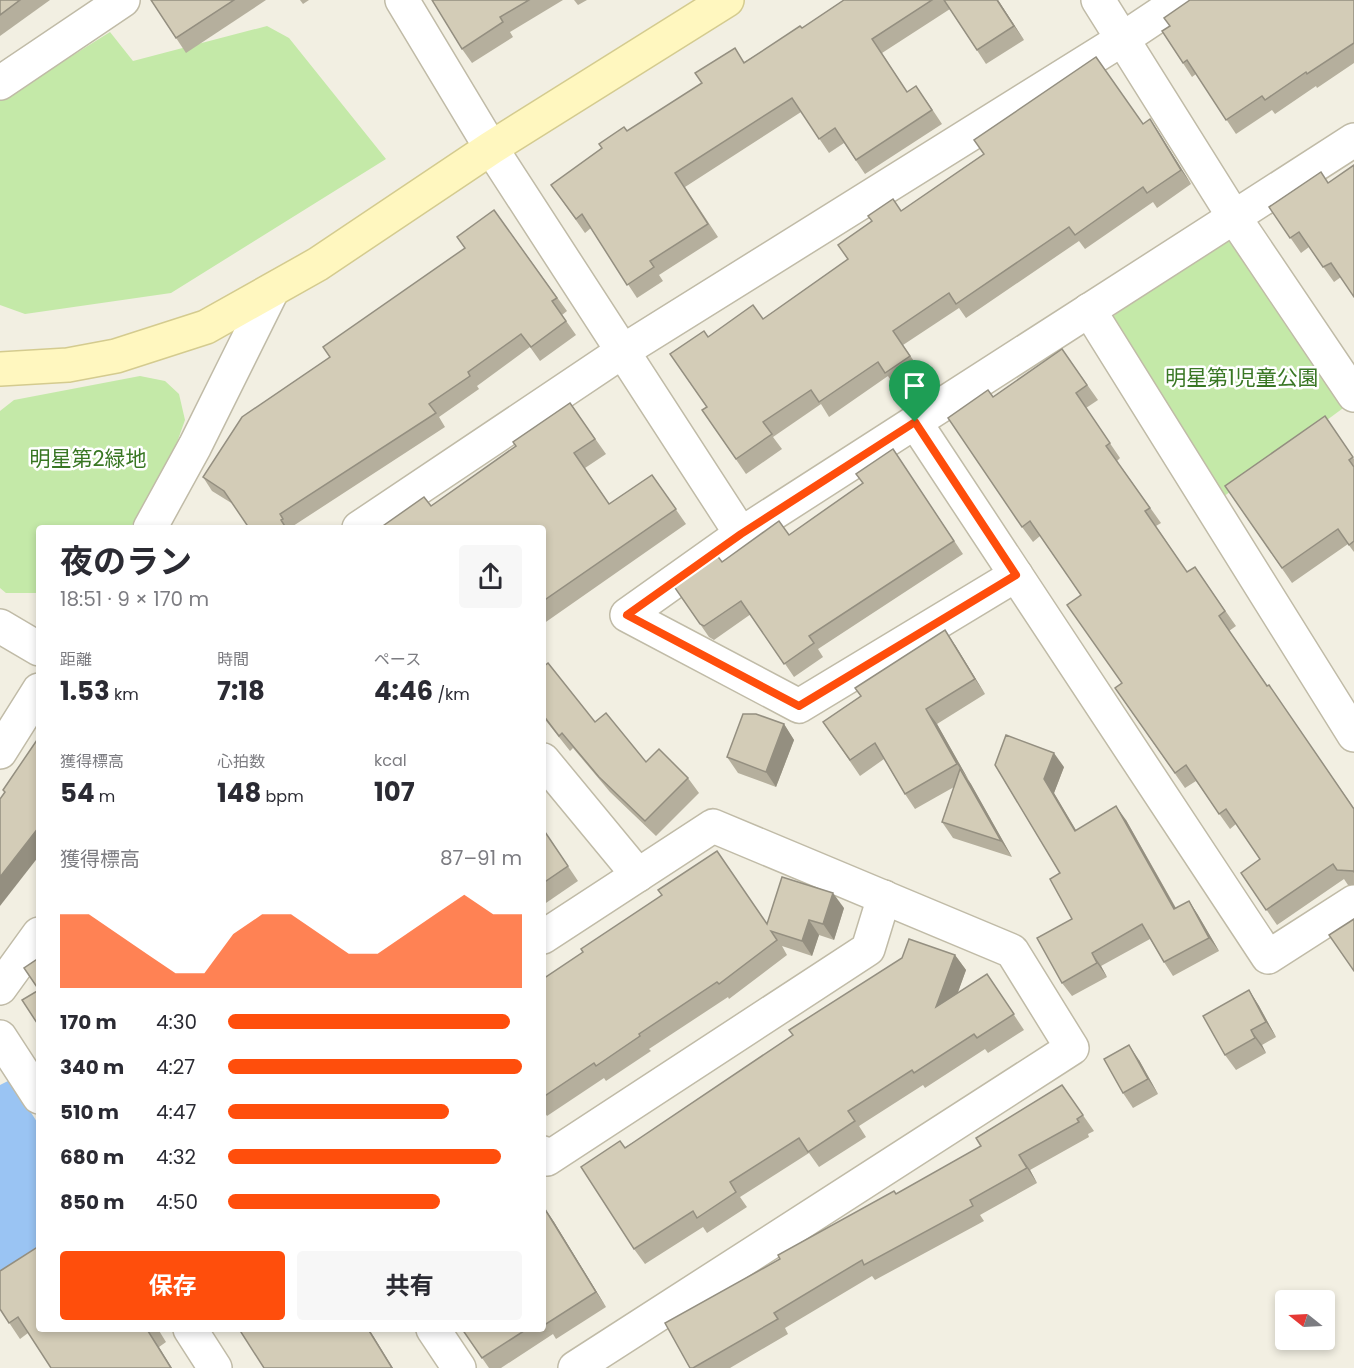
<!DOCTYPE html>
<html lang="ja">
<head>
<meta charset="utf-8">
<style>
	:root { --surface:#fff; --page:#f7f7f7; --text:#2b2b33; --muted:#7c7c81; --accent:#ff4e0c }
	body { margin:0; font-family:Poppins,"Noto Sans JP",sans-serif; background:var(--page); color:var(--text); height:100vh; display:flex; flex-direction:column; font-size:22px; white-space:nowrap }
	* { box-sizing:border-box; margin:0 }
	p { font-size:20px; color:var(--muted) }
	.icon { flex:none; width:33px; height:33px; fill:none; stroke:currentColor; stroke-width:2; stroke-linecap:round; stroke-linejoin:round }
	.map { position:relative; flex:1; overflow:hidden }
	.panel { position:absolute; left:36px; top:525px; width:510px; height:807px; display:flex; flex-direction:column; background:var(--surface); border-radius:6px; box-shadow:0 3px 9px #0003 }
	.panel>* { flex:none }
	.needle { width:39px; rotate:288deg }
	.fabs { position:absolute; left:1275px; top:1290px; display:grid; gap:12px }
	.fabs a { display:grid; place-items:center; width:60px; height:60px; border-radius:6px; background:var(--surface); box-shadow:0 3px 9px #0003; font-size:30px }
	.pin { position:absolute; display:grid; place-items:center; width:51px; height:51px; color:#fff; margin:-62px -26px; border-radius:50% 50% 50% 0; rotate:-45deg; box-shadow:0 0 6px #0007 }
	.pin .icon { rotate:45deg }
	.round { display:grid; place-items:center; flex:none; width:63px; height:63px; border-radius:6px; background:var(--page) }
	.head { display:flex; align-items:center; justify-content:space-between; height:102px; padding:0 24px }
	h1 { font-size:33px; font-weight:700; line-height:45px }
	.figures { display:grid; grid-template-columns:repeat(3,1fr); gap:9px; height:102px; padding:6px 24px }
	.figures div { display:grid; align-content:center }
	.figures b { font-size:26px; font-weight:700 }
	.figures small { font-size:16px; font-weight:400 }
	.figures p { font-size:16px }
	.chart { height:168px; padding:12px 24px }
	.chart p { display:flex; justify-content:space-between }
	.chart svg { width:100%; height:108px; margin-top:6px; fill:var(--accent); opacity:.7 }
	.cta { display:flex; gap:12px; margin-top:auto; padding:12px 24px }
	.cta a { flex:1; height:69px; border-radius:6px; background:var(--accent); color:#fff; font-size:24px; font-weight:700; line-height:69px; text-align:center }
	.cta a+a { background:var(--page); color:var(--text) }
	ul { padding:0 24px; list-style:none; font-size:20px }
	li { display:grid; grid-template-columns:96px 72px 1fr; align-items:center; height:45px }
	li i { height:15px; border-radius:8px; background:var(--accent) }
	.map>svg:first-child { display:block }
</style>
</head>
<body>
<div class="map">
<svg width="1354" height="1368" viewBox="0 0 1354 1368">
	<rect width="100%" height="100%" fill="#f2efe2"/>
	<!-- green -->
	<g fill="#c4e9a8">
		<path d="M267,26L289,38L386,159L171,293L25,314L0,305V101L110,32L133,61Z"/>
		<path d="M1221,240H1249L1354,400L1219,500L1112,317Z"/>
		<path d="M140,376L165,381L179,394L185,420L175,448L131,527L39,528V593H6L0,588V411L14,400Z"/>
	</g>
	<!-- water -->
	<path fill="#9ac4f3" d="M10,1080L39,1125V1253L0,1280V1085Z"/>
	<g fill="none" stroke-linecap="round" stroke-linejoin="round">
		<defs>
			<g id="street">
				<path d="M402,0L491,148L741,534"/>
				<path d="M1098,0L1234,217L1354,395"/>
				<path d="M0,83L123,0"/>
				<path d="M1089,310L1354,735"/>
				<path d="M915,422L1268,957L1354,902"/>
				<path d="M150,528L195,446L272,291"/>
				<path d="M359,528L623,351L1121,40L1181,0"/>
				<path d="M1016,575L799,706L627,615L741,534L1354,140"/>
				<path d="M0,626L39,649"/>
				<path d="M0,752L39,690"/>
				<path d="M543,760L638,875"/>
				<path d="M543,937L713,826L1012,951L1072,1048L575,1368"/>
				<path d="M0,988L39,934"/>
				<path d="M0,1037L39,1097"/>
				<path d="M543,1153L547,1159L868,949L884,897"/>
				<path d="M190,1329L215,1368"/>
				<path d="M433,1329L459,1368"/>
			</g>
			<path id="secondary" d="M0,369L68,365L116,356L206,327L318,264L491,148L727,0"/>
		</defs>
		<!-- street casing -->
		<use href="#street" stroke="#c0bba7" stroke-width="36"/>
		<!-- secondary casing -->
		<use href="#secondary" stroke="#d4cb8f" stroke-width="36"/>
		<!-- street -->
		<use href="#street" stroke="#fff" stroke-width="33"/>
		<!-- secondary -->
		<use href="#secondary" stroke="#fff7bf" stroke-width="33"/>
	</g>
	<!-- wall -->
	<g fill="#b5af9d">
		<path d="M0,0H50L0,36Z"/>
		<path d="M151,0H266L186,53Z"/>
		<path d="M300,0H309L303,4Z"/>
		<path d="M432,0H563L510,32L513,37L472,63L462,49Z"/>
		<path d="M574,0H587L578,5Z"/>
		<path d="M844,0H998L1024,40L986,64L950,9L882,53L907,92L926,100L942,124L865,174L844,143L829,153L801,112L685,187L718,237L659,275L663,281L637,298L591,228L585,233L551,185L627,131L802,28Z"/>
		<path d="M1354,0V63L1317,88L1316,86L1275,114L1272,110L1236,134L1196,74L1192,77L1162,31L1170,26Z"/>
		<path d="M1150,119L1191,184L1157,208L1153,202L1085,249L1079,241L966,318L959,308L903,345L920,370L895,387L888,376L829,417L821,404L773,437L782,449L746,474L702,410L707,407L708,337L763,319L848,259L901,211L1143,124Z"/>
		<path d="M1321,172L1341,277L1334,282L1309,247L1301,253L1269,207Z"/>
		<path d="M494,210L567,311L562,315L576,335L540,361L530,347L477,386L479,389L439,417L445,427L290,528H249L233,504L212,491L203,477L330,357L465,248Z"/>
		<path d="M1062,349L1098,400L1086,408L1120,458L1117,461L1161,523L1156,526L1187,572L1195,567L1236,626L1229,631L1354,808V885H1348L1344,879L1277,925L1241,873L1260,859L1236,824L1230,829L1196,781L1185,788L1115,688L1122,683L1081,595L1040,536L1033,542L1022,527L993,397Z"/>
		<path d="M570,403L606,454L585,468L609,504L652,475L686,524L543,624V528L431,506L516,446Z"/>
		<path d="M1325,416L1354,459V552L1348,544L1292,583L1225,486Z"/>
		<path d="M893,449L963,554L818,649L823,657L794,677L751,614L714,640L709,637L673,585L722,561L789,535L863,483Z"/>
		<path d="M955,645L985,694L937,724L1012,857L953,838L942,822L954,787L915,809L905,794L884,759L860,776L823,722Z"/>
		<path d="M543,667L595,722L646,762L688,778L699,793L656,836L610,792L573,748L570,751L543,717Z"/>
		<path d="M784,724L794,740L776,787L738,773L727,757Z"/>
		<path d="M995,765L1064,767L1054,793L1076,830L1126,820L1176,908L1189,901L1198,915L1219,951L1173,976L1164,962L1150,939L1101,966L1107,977L1072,996L1062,983L1072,919L1060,873Z"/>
		<path d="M543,829L578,881L543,905Z"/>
		<path d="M844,908L834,940L819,935L812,956L782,946L787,955L729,999L728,997L649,1049L651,1051L606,1081L604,1078L547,1116L543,1110V979L767,924Z"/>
		<path d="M955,955L966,970L957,994L987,974L1024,1030L988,1053L985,1049L925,1088L923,1085L859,1126L866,1137L819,1167L809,1153L740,1197L747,1207L707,1233L703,1227L645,1264L634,1249L625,1147Z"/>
		<path d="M1249,990L1259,1006L1276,1037L1262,1045L1266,1053L1236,1070L1225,1055Z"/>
		<path d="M1139,1060L1158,1094L1133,1108L1123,1093Z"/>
		<path d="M1062,1085L1094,1131L1088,1134L1089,1137L1030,1170L1037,1183L980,1215L984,1221L875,1280L872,1276L785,1328L788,1334L730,1368H690L896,1194L981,1146Z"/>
		<path d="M543,1206L554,1222L606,1307L556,1339L553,1334L501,1368H489L462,1329H543Z"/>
		<path d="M0,1271L39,1329H158L166,1342L159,1347L28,1333L20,1339L0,1309Z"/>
	</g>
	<!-- shaded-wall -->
	<g fill="#948f80">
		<path d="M997,0H998L1024,40L1014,26Z"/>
		<path d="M1150,119L1160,134L1191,184L1181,170Z"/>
		<path d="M945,630L955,645L985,694L975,679Z"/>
		<path d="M926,709L937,724L968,779L957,764Z"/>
		<path d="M784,724L794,740L776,787L766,772Z"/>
		<path d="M1054,753L1064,767L1054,793L1084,844L1075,831L1044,779Z"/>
		<path d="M960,769L971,784L1012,857L1001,841Z"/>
		<path d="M1116,806L1126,820L1184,923L1174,909Z"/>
		<path d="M39,827V856L0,906V877Z"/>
		<path d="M833,893L844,908L834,940L823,924Z"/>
		<path d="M1189,901L1198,915L1219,951L1209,938Z"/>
		<path d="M809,920L819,935L812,956L802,941Z"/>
		<path d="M1092,953L1101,966L1107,977L1097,963Z"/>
		<path d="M955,955L966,970L947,1023L936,1007Z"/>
		<path d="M1249,990L1259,1006L1276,1037L1266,1022Z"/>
		<path d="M1251,1030L1262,1045L1266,1053L1255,1038Z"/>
		<path d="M1129,1045L1139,1060L1158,1094L1148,1079Z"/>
		<path d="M1019,1155L1030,1170L1037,1183L1027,1168Z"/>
		<path d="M543,1206L554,1222L606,1307L596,1292Z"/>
		<path d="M368,1329H369L393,1368H392Z"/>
		<path d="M148,1331L159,1347L172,1368H171Z"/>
	</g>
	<!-- building -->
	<g fill="#d3ccb7" stroke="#948f80" stroke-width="1.5">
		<path d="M0,0H20L0,15Z"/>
		<path d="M151,0H234L176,38Z"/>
		<path d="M432,0H529L500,17L503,22L462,49Z"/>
		<path d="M844,0H932L872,39L907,92L916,86L932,110L856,160L835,128L819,139L792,98L675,173L708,224L650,261L654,267L627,285L582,214L576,219L551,185L602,148L599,144L624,127L627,131L702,83L695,73L735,48L744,63L800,26L802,28Z"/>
		<path d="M944,0H997L1014,26L977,50Z"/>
		<path d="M1190,0H1354V43L1307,74L1306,72L1265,100L1262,96L1226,120L1187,60L1183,63L1162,31L1170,26L1164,18Z"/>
		<path d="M1096,57L1143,124L1150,119L1181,170L1147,193L1143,187L1075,235L1069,227L956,304L949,293L893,331L910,356L885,373L878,362L819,402L811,390L763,422L772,434L736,459L702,410L707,407L670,354L704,331L708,337L753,305L763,319L848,259L838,245L872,221L868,216L893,199L901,211L984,154L974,140Z"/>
		<path d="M1354,165V297L1331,263L1323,267L1299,232L1290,238L1269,207L1321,172L1328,183Z"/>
		<path d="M494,210L557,298L552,301L566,321L531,347L521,334L468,372L470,376L429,404L436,413L280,514L283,519L281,520L286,528H249L224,491L203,477L242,417L330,357L323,347L465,248L457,237Z"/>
		<path d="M1062,349L1087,385L1076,393L1110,443L1106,446L1150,508L1145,511L1187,572L1195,567L1225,611L1219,616L1267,686L1269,685L1354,809V872L1353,871L1337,870L1333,864L1266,910L1241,873L1260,859L1226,809L1219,814L1186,765L1175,773L1115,688L1122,683L1067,605L1081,595L1030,521L1022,527L948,418L988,390L993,397Z"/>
		<path d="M570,403L595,439L574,453L609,504L652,475L676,509L543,601V528H380L424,497L431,506L516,446L513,442Z"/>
		<path d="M1325,416L1353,457L1349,460L1354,467V541L1349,545L1338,529L1282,568L1225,486Z"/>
		<path d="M893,449L954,541L809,636L814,643L784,664L741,601L704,626L700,624L673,585L716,554L722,562L779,521L789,535L863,483L856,474Z"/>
		<path d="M945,630L975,679L926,709L957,764L905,794L875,743L850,760L823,722L861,696L855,688Z"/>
		<path d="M548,663L595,722L606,713L646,762L659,749L688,778L645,821L599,777L562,733L559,736L543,715V667Z"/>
		<path d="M743,714H756L784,724L766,772L727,757Z"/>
		<path d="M1006,735L1054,753L1044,779L1075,831L1116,806L1174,909L1189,901L1209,938L1164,962L1142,924L1092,953L1097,963L1062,983L1037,938L1072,919L1050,879L1060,873L995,765Z"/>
		<path d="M37,740L39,741V827L0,877V799L5,792L3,790Z"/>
		<path d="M960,769L1001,841L942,822Z"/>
		<path d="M543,829L568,866L543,883Z"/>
		<path d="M717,851L767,924L782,877L833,893L823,924L809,920L802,941L771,931L777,940L719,984L717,982L639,1034L640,1036L596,1066L594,1063L543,1097V979L583,952L581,949L662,895L658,890Z"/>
		<path d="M1354,919V971L1329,935Z"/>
		<path d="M909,939L955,955L936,1007L987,974L1014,1014L977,1038L974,1034L914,1073L912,1070L848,1111L855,1121L808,1152L799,1138L730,1182L736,1192L697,1218L693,1211L634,1249L581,1167L620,1141L625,1148L793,1035L789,1030L902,958Z"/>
		<path d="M39,958V1026L22,1000L39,990L24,968Z"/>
		<path d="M1249,990L1266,1022L1251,1030L1255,1038L1225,1055L1203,1016Z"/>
		<path d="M1129,1045L1148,1079L1123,1093L1104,1059Z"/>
		<path d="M1062,1085L1083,1115L1077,1119L1079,1122L1019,1155L1027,1168L970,1200L973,1206L864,1265L862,1260L774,1313L778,1319L693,1368H690L665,1323L780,1259L778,1255L894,1191L896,1194L981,1146L976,1138Z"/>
		<path d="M543,1206L596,1292L546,1324L543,1320Z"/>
		<path d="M39,1246V1329H152L148,1331L171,1368H51L18,1317L9,1323L0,1309V1271Z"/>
		<path d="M239,1329H368L392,1368H264Z"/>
		<path d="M462,1329H527L482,1358Z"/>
	</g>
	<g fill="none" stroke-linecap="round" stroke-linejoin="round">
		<defs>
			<path id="route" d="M915,422L1016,575L799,706L627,615L741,534Z"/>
		</defs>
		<!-- route casing -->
		<use href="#route" stroke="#fff" stroke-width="12"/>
		<!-- route -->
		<use href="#route" stroke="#ff4e0c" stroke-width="8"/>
	</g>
	<g text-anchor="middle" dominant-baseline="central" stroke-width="5" stroke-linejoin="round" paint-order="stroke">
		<!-- park labels -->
		<g font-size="21" fill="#397724" stroke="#fff">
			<text x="1242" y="377">明星第1児童公園</text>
			<text x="88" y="458">明星第2緑地</text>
		</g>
	</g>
</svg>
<div class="fabs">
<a><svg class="needle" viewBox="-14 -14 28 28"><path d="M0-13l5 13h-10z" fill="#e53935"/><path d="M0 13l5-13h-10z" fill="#7c7c81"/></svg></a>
</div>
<div class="pin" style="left:915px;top:422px;background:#1e9e55"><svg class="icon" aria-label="arrive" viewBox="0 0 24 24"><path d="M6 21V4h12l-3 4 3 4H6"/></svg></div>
<section class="panel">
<div class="head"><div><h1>夜のラン</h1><p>18:51 · 9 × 170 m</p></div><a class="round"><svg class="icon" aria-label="share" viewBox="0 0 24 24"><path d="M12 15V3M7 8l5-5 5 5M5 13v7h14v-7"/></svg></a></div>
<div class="figures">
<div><p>距離</p><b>1.53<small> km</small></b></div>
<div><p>時間</p><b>7:18</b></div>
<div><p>ペース</p><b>4:46<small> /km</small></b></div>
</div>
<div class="figures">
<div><p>獲得標高</p><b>54<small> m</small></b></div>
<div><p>心拍数</p><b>148<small> bpm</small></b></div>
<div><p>kcal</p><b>107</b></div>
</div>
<div class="chart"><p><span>獲得標高</span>87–91 m</p>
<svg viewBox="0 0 160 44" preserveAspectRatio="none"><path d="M0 44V14L10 14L20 22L30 30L40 38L50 38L60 22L70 14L80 14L90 22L100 30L110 30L120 22L130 14L140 6L150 14L160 14V44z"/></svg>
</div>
<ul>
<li><b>170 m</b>4:30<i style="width:96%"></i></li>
<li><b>340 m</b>4:27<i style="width:100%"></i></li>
<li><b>510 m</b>4:47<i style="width:75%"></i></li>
<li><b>680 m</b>4:32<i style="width:93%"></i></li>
<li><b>850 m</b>4:50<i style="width:72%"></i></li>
</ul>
<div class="cta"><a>保存</a><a>共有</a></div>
</section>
</div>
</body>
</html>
